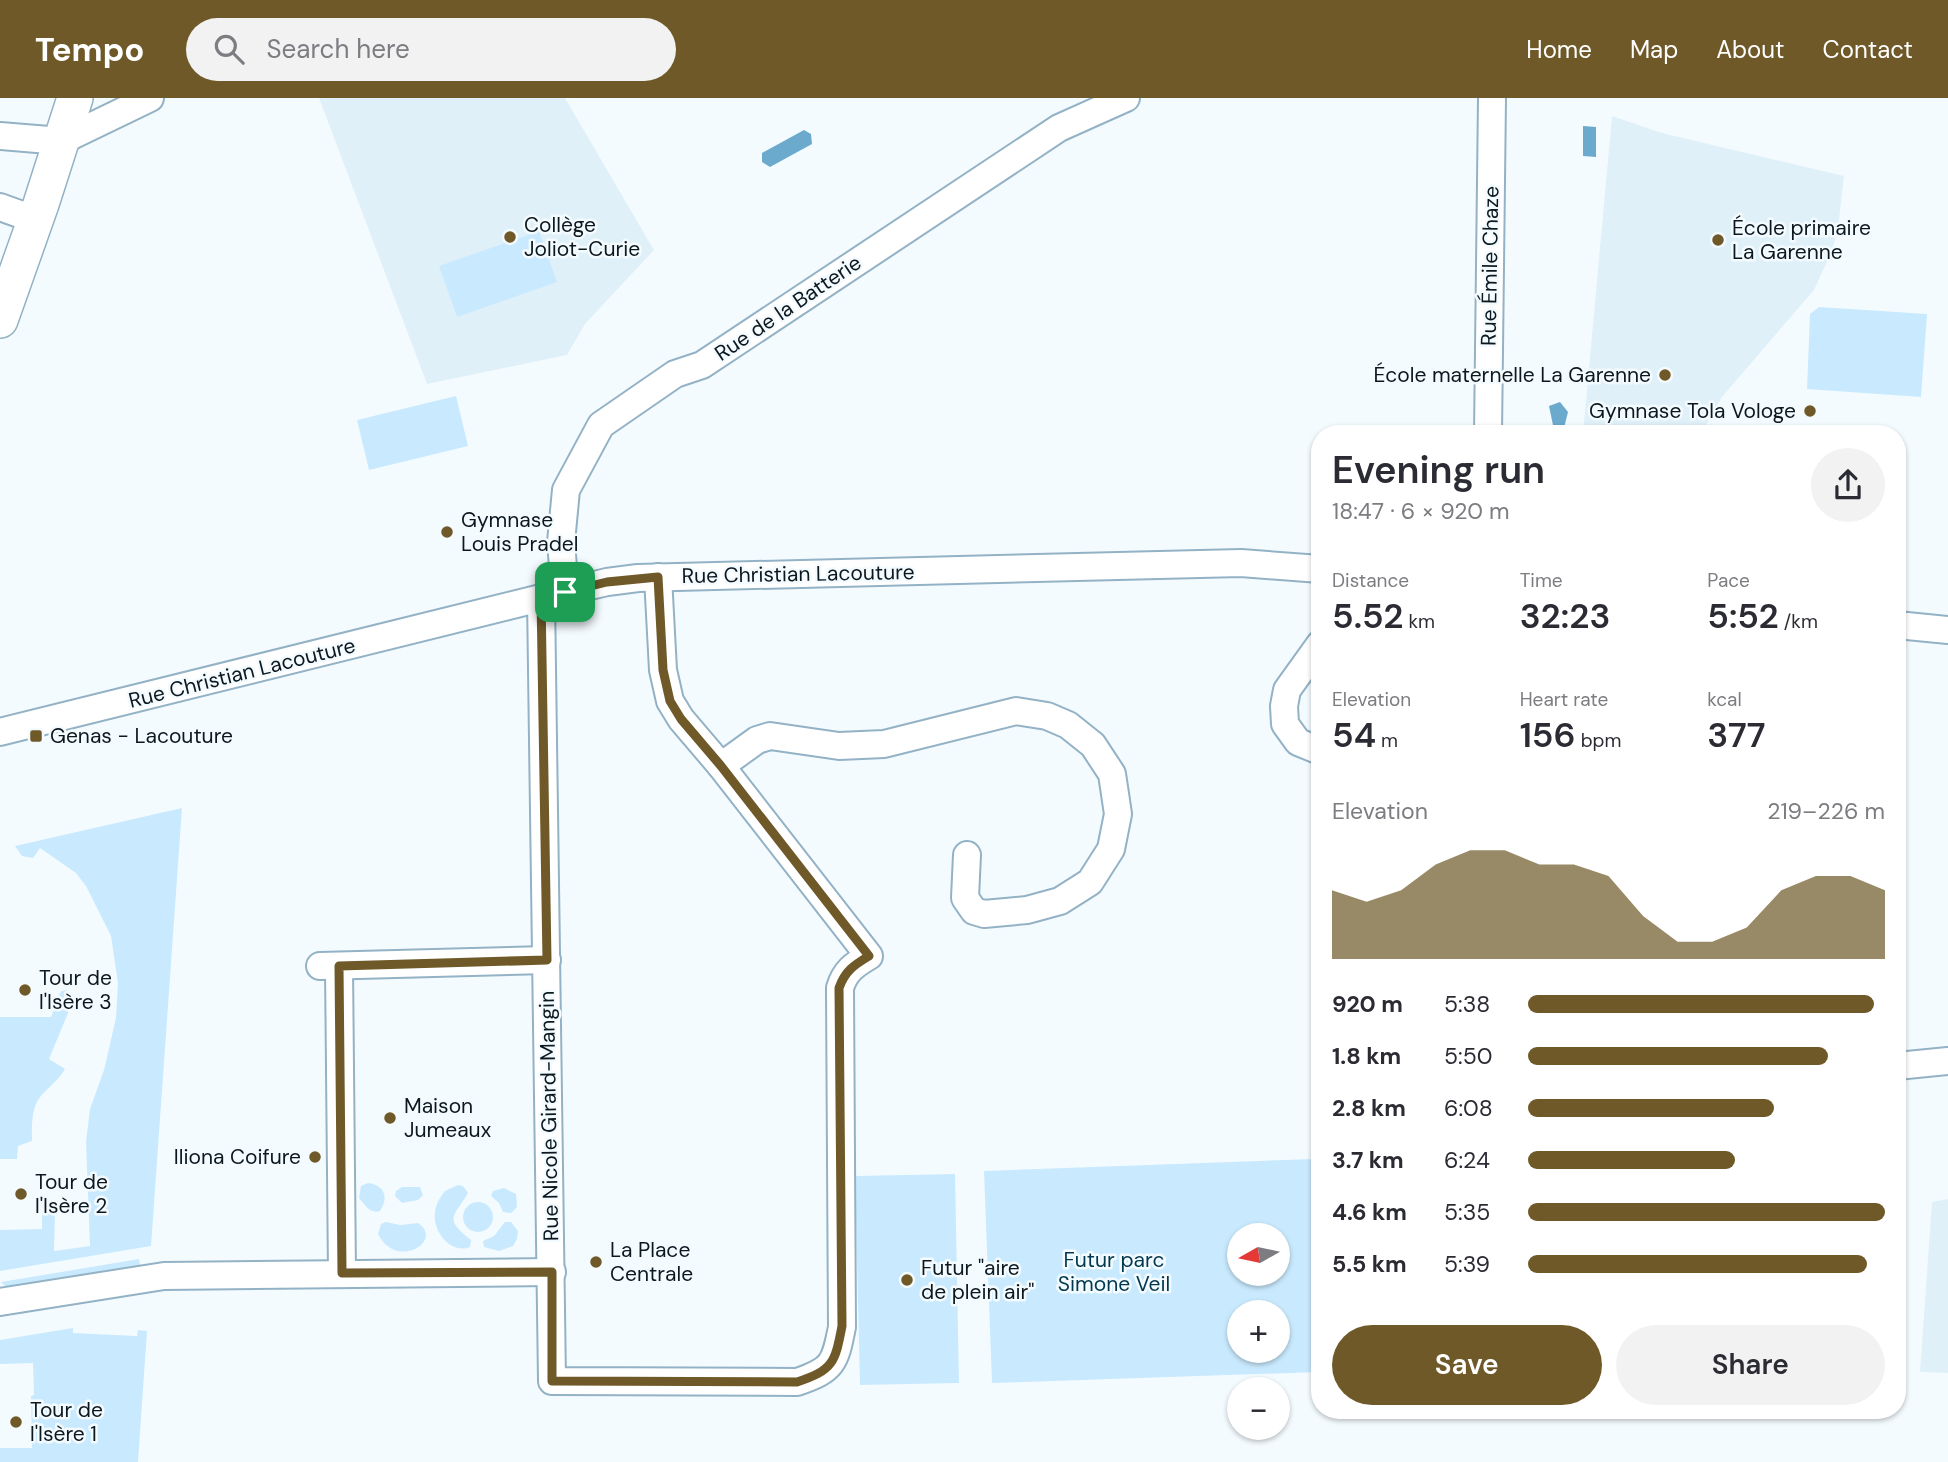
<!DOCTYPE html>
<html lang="en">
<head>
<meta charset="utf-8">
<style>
	:root { --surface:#fff; --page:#f2f2f3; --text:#2b2b33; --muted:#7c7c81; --accent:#6f5928 }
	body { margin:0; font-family:"DM Sans",sans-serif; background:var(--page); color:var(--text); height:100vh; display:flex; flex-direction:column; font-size:26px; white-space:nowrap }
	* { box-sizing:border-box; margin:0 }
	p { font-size:23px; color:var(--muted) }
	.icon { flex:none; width:38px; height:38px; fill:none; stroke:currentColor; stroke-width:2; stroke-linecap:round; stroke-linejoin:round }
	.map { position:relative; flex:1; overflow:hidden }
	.drawer { position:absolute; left:1311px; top:327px; width:595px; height:994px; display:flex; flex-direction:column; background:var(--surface); border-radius:28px; box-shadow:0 2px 5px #0004 }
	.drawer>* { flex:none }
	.needle { width:46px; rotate:261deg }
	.controls { position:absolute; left:1227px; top:1125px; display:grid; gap:14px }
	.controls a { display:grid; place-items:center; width:63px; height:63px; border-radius:50%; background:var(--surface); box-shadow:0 2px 5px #0004; font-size:35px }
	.pin { position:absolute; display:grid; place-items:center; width:60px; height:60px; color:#fff; margin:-30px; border-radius:14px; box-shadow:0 4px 10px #0006 }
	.round { display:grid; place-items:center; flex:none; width:74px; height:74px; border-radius:37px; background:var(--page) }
	.summary { display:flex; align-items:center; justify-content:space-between; height:119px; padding:0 21px }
	h1 { font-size:38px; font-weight:600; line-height:52px }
	.stats { display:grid; grid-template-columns:repeat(3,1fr); gap:10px; height:119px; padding:7px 21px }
	.stats div { display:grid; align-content:center }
	.stats b { font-size:35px; font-weight:600 }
	.stats small { font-size:19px; font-weight:400 }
	.stats p { font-size:19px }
	.chart { height:196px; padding:14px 21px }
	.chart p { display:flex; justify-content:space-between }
	.chart svg { width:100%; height:126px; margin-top:7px; fill:var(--accent); opacity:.7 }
	.action { display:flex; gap:14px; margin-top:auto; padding:14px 21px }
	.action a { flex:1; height:80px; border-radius:42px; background:var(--accent); color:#fff; font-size:28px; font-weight:600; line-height:80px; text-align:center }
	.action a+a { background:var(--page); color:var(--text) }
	ul { padding:0 21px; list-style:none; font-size:23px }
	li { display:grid; grid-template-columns:112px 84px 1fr; align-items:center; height:52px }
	li i { height:18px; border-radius:9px; background:var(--accent) }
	header { display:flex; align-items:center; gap:42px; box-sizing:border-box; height:98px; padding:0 35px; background:var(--accent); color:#fff }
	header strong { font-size:33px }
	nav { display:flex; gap:38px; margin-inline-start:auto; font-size:24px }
	.search { width:490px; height:63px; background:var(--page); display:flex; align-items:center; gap:18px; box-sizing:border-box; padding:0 24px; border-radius:38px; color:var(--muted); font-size:26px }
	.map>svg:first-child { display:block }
</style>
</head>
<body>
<header>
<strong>Tempo</strong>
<div class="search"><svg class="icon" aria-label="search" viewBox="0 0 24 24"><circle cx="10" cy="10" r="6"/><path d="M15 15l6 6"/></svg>Search here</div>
<nav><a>Home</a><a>Map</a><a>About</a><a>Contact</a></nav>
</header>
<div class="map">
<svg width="1948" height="1364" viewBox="0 0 1948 1364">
	<rect width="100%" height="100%" fill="#f4fbff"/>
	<!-- built -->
	<g fill="#e0f0f9">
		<path d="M319,0H565L654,152L585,226L567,257L427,286Z"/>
		<path d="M1612,18L1662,35L1844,78L1838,131L1832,153L1814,192L1722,299L1701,336H1583Z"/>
		<path d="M1948,1101V1275L1920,1274L1932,1104Z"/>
	</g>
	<!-- green -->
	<g fill="#c9eafe" fill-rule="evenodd">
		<path d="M539,133L557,184L457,219L439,168Z"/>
		<path d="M1819,209L1927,216L1921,299L1807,291L1810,216Z"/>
		<path d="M456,298L468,348L369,372L357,322Z"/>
		<path d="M182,710L151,1148L0,1173V1132L42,1131V1114L55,1113L54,1153L90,1148L86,1044L90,1011L104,972L116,920L118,885L111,838L86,788L76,775L40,750L33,760L22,758L15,748Z"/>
		<path d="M67,892L68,915L49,961L65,971C58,984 45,991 38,1002C31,1014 32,1030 32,1043L18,1048L17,1061H0V919H51L61,893Z"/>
		<path d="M1313,1061L1319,1274L992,1285L984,1073ZM1239,1138H1278V1176H1239ZM1239,1214H1278V1253H1239Z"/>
		<path d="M955,1076L959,1285L860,1287L855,1078Z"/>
		<path d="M368,1085C385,1087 389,1100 380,1113C370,1116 366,1108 359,1100L361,1088Z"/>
		<path d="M458,1087L463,1088L468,1095C454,1119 443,1120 471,1142L470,1149C450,1157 432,1132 435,1114C436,1106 440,1099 445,1093Z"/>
		<path d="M402,1089H420L423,1097L418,1102L402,1105L395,1098L396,1093Z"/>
		<path d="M504,1090L516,1096L517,1109L511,1115L503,1114L499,1105L491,1098L493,1093Z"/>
		<circle cx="478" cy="1119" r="15"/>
		<path d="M386,1124L400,1127L418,1125C445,1143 396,1173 378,1136L381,1126Z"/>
		<path d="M505,1124H511L518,1133L517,1141L513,1148L499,1153L484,1149L483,1143L494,1138Z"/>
		<path d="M139,1161L141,1172L10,1193L1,1184Z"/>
		<path d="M73,1230V1235L137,1238L138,1232L147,1233L138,1364H0V1350H32L31,1298L34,1297L33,1265L0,1266V1242Z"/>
	</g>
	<!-- water -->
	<g fill="#6caacd">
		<path d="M1583,28L1596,29V59L1583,58Z"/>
		<path d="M804,32L811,36L812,46L770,69L762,64V55Z"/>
		<path d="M1560,304L1568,314L1563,334L1554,332L1549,308Z"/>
	</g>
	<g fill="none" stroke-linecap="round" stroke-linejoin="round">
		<defs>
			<g id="minor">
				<path d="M0,38L61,43L150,0"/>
				<path d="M0,109L36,122"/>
				<path d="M1488,336L1492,0"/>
				<path d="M565,494L561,444L566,392L601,327L675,276L702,267L1059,30L1126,0"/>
				<path d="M541,500L552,1283L797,1284C833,1272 835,1265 842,1229L840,890C845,873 854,867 869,858L721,668L681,621L670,603L663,572L658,479"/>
				<path d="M1897,527L1948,532"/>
				<path d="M1320,546L1287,592L1284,608L1285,626L1298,644L1320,653"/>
				<path d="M0,634L565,494L607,484L638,480L1241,465L1320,471"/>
				<path d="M721,668L757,642L770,638L839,648L884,646L1016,613L1047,618L1068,627L1093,647L1112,676L1118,716L1111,751L1090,784L1060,803L1027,812L984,816L974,813L965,800L967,757"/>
				<path d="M320,868L547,862"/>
				<path d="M339,868L342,1176"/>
				<path d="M1897,968L1948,963"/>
				<path d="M0,1204L164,1178L552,1174"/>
			</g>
			<path id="major" d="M0,222L41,106L75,0"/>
		</defs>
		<!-- minor casing -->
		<use href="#minor" stroke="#93b2c5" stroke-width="30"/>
		<!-- major casing -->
		<use href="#major" stroke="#93b2c5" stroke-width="38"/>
		<!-- minor -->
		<use href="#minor" stroke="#fff" stroke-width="26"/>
		<!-- major -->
		<use href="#major" stroke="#fff" stroke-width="35"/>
	</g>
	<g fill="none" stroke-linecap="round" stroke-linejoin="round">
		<defs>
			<path id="route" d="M658,479L663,572L670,603L681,621L721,668L869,858C854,867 845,873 839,890L842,1228C835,1265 833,1272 797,1284L552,1283V1174L342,1175L339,868L547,862L541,500L607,484Z"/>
		</defs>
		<!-- route casing -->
		<use href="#route" stroke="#fff" stroke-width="14"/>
		<!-- route -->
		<use href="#route" stroke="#6f5928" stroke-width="9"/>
	</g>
	<!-- markers -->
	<g fill="#6f5928" stroke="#f4fbff" stroke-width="2.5">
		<circle cx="510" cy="139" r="7"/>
		<circle cx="1718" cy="142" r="7"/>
		<circle cx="1665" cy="277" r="7"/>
		<circle cx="1810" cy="313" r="7"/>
		<circle cx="447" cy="434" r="7"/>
		<rect x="29" y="631" width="14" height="14" rx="3.5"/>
		<circle cx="25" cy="892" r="7"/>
		<circle cx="390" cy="1020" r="7"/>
		<circle cx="315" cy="1059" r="7"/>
		<circle cx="21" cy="1096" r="7"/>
		<circle cx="596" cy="1164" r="7"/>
		<circle cx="907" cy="1182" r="7"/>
		<circle cx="16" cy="1324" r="7"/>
	</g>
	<g text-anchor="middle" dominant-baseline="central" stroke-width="5" stroke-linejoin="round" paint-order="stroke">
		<!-- poi labels -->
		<g font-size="21" fill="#0c181f" stroke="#f4fbff" text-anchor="start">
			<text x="524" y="127">Collège<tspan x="524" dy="24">Joliot-Curie</tspan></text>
			<text x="1732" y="130">École primaire<tspan x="1732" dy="24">La Garenne</tspan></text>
			<text x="1651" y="277" text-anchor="end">École maternelle La Garenne</text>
			<text x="1796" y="313" text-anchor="end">Gymnase Tola Vologe</text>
			<text x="461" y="422">Gymnase<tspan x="461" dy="24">Louis Pradel</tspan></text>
			<text x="50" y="638">Genas - Lacouture</text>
			<text x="39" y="880">Tour de<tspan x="39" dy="24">l'Isère 3</tspan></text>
			<text x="404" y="1008">Maison<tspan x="404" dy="24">Jumeaux</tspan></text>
			<text x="301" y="1059" text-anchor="end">Iliona Coifure</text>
			<text x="35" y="1084">Tour de<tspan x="35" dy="24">l'Isère 2</tspan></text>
			<text x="610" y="1152">La Place<tspan x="610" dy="24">Centrale</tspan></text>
			<text x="921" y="1170">Futur "aire<tspan x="921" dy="24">de plein air"</tspan></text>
			<text x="30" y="1312">Tour de<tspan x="30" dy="24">l'Isère 1</tspan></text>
		</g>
		<!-- street labels -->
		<g font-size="21" fill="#0c181f" stroke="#f4fbff">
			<text transform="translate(1490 168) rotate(-89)">Rue Émile Chaze</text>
			<text transform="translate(788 210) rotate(-34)">Rue de la Batterie</text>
			<text transform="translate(798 476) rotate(-1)">Rue Christian Lacouture</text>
			<text transform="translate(242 575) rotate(-14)">Rue Christian Lacouture</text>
			<text transform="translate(549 1018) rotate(-91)">Rue Nicole Girard-Mangin</text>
		</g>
		<!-- park labels -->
		<g font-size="21" fill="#013850" stroke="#f4fbff">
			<text x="1114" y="1162">Futur parc<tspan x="1114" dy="24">Simone Veil</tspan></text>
		</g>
	</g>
</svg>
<div class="controls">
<a><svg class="needle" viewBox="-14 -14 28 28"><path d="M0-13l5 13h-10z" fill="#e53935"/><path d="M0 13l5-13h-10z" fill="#7c7c81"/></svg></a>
<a>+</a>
<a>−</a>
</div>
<div class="pin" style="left:565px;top:494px;background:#1e9e55"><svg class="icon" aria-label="arrive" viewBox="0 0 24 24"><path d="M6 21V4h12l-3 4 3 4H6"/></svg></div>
<section class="drawer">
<div class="summary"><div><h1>Evening run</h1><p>18:47 · 6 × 920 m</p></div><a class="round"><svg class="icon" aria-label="share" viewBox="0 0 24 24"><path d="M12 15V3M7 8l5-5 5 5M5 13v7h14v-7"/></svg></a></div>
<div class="stats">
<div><p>Distance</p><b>5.52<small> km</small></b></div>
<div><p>Time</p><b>32:23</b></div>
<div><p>Pace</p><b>5:52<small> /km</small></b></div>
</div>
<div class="stats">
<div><p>Elevation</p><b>54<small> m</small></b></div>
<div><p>Heart rate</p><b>156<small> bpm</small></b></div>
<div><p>kcal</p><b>377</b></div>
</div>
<div class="chart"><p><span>Elevation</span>219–226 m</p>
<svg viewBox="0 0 160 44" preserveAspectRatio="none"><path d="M0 44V20L10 24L20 20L30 11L40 6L50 6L60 11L70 11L80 15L90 29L100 38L110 38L120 33L130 20L140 15L150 15L160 20V44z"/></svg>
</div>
<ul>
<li><b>920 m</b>5:38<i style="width:97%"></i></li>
<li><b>1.8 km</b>5:50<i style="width:84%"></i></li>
<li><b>2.8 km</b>6:08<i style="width:69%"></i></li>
<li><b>3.7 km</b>6:24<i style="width:58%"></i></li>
<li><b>4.6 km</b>5:35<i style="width:100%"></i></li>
<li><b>5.5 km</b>5:39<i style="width:95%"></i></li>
</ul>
<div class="action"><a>Save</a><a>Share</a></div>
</section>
</div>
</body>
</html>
